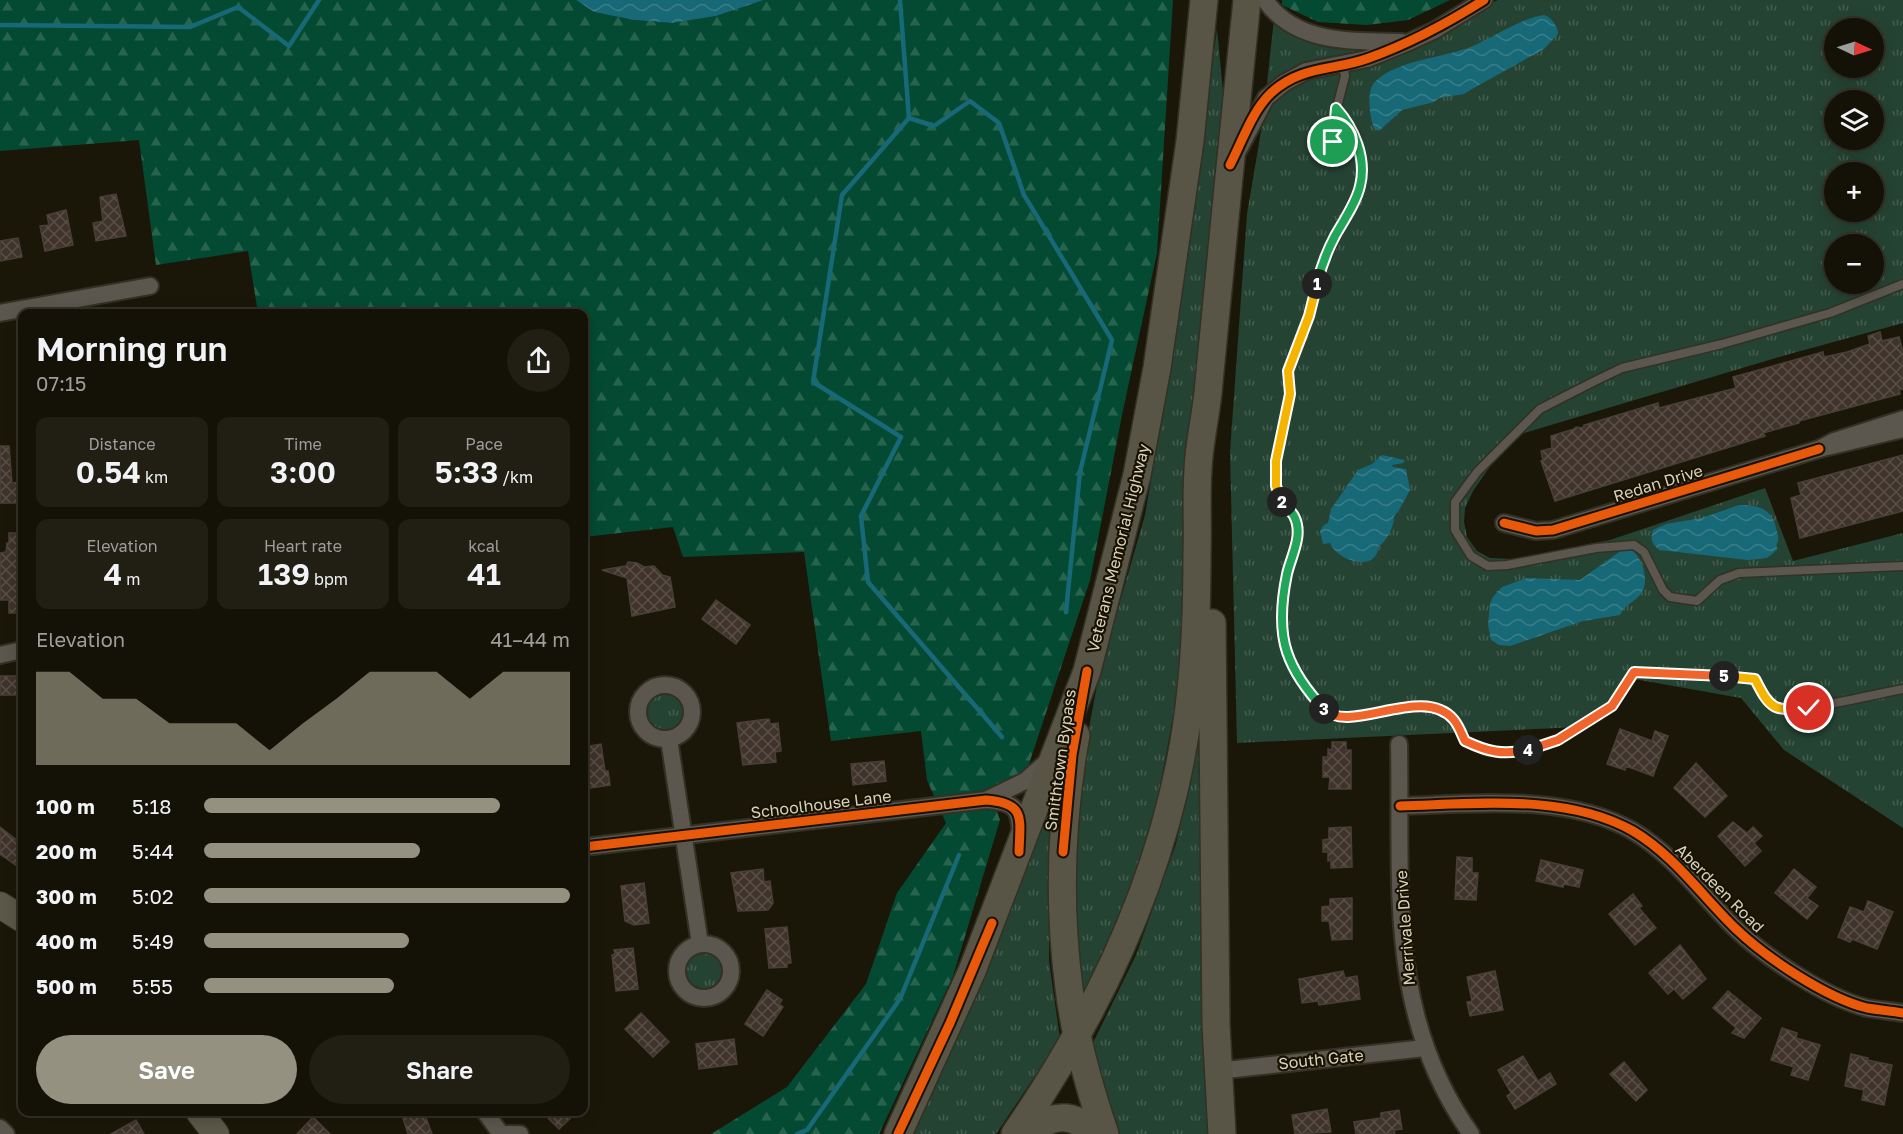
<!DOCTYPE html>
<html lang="en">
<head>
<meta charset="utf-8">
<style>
	:root { --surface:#141106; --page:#211f14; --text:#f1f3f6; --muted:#9d9d9b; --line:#333128; --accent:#959180 }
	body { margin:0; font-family:"Golos Text",sans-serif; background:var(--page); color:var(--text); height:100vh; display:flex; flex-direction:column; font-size:22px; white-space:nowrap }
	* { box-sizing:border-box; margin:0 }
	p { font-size:20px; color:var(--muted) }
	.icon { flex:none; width:33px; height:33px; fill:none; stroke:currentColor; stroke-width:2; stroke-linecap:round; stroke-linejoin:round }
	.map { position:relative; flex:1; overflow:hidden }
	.drawer { position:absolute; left:18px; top:309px; width:570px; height:807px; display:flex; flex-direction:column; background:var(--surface); border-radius:12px; box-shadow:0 3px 15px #0003,0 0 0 2px var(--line) }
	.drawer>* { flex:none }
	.needle { width:39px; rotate:94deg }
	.tools { position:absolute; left:1824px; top:18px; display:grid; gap:12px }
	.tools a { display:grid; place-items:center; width:60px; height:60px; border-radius:50%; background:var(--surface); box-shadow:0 3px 15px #0003,0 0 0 2px var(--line); font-size:30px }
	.pin { position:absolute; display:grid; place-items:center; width:51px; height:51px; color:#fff; margin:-26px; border:3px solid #fff; border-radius:50%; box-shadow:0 2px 6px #0007 }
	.km { position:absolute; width:30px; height:30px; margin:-15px; border-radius:50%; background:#222; color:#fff; font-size:16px; line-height:30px; text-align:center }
	.round { display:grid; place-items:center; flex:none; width:63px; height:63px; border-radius:32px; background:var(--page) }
	.head { display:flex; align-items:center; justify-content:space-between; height:102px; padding:0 18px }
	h1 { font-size:33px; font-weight:600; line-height:45px }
	.figures { display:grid; grid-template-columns:repeat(3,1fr); gap:9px; height:102px; padding:6px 18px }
	.figures div { display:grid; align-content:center; border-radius:12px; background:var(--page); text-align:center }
	.figures b { font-size:30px; font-weight:600 }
	.figures small { font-size:16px; font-weight:400 }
	.figures p { font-size:16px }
	.chart { height:168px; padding:12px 18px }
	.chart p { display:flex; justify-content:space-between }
	.chart svg { width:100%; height:108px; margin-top:6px; fill:var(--accent); opacity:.7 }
	.action { display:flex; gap:12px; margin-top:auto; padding:12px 18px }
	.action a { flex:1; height:69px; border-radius:36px; background:var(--accent); color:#fff; font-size:24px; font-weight:600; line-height:69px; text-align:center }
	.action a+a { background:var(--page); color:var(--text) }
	ul { padding:0 18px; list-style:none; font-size:20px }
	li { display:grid; grid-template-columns:96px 72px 1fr; align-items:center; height:45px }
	li i { height:15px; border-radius:8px; background:var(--accent) }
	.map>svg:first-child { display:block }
</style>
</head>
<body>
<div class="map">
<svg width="1903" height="1134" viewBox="0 0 1903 1134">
	<defs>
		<pattern id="grass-tufts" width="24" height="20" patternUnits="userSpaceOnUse" patternTransform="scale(1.5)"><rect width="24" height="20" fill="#254333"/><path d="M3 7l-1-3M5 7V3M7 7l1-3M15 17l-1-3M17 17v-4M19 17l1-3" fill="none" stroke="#445d4f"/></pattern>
		<pattern id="forest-firs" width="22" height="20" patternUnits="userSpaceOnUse" patternTransform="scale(1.5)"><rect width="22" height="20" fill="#044a32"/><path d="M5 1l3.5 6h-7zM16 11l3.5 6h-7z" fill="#28634e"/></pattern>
		<pattern id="water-waves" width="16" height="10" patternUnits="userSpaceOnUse" patternTransform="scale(1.5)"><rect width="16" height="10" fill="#186977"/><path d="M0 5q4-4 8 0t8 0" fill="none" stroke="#397e89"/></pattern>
		<pattern id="building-cross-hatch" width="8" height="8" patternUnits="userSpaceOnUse" patternTransform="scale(1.5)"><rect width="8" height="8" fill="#3f332b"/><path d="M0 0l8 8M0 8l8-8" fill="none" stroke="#5a5048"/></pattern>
	</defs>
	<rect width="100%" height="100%" fill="#1b1708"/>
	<!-- grass -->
	<g fill="url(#grass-tufts)" fill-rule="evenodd">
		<path d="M1498,0H1903V323L1786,355L1521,434L1493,462L1473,491L1465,508L1464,522L1467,537L1477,551L1490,558L1515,559L1610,540L1765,488L1793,561L1903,533V828L1784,750L1741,698L1634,679L1578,727L1237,743L1230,452L1247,214L1265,108L1291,84L1369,60ZM1834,28H1874V68H1834ZM1834,100H1874V140H1834ZM1834,172H1874V212H1834ZM1834,244H1874V284H1834Z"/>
		<path d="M1274,19L1384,47L1266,93Z"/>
		<path d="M1217,29L1223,91V135L1188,591L1178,691L1156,808L1132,890L1081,1008L1073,890L1082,765L1099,675L1145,515L1176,336Z"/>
		<circle cx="665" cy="713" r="21"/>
		<path d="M1202,727L1216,1134H1117L1090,1049L1136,955L1176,844Z"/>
		<path d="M1050,806L1049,961L1060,1039L996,1134H911L931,1094Z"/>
		<circle cx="704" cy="971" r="23"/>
	</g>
	<!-- forest -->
	<g fill="url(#forest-firs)">
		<path d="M0,0H576L594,12L634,20L673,23L716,16L764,0H1173L1157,253L1123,410L1090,580L1026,773L991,795L1000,820L953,976L879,1134H711L787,1087L866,984L897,893L946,823L927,780L921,731L831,741L804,552L683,557L673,527L584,537V314L258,313L248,251L156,265L139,140L0,151Z"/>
		<path d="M1282,0H1450L1408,20L1367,25L1318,22L1282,5Z"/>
	</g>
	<!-- water -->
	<g fill="url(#water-waves)">
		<path d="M576,0H764L716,16L673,23L634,20L594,12Z"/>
		<path d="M1544,15C1551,17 1558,26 1558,34L1544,49L1472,89L1464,94L1439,98L1434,102L1402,110L1380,130H1376L1374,128C1370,117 1366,93 1374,83C1394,60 1445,58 1473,46C1496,36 1519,19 1544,15Z"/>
		<path d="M1382,455L1405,460L1403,463L1392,465L1393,467L1406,469L1410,490L1398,512L1394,516C1394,527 1387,541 1378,547C1377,573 1337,561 1330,543L1323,544L1320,531L1324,525L1328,523L1331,509L1358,470L1372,464Z"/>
		<path d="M1739,505C1757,505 1772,508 1776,528C1778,535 1780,539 1776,546L1778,549L1767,558L1748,560L1660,550C1652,545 1650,539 1653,530L1666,524L1702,518Z"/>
		<path d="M1626,547C1641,552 1650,579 1642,592C1637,601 1625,604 1620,615L1583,621L1510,646L1499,645L1491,640L1488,625L1490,603L1493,597L1502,587L1527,578L1580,580Z"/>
	</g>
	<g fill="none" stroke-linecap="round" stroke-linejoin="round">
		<!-- stream -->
		<g stroke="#186977" stroke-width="4.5">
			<path d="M900,0L909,118L842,195L813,382L901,437L861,516L868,582L1002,737"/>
			<path d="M0,25L190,27L238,7L289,46L319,0"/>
			<path d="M909,118L934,126L970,101L999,123L1024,195L1112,340L1080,472L1066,612"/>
			<path d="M797,1134L807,1130L900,999L959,855"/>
		</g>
	</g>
	<!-- building -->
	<g fill="url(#building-cross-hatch)" stroke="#484037" stroke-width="1.5">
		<path d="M116,194L126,236L96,241L93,223L103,221L100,197Z"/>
		<path d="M66,210L73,245L45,251L40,226L49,225L47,215Z"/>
		<path d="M18,238L22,257L0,261V241Z"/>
		<path d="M1880,332L1882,341L1899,337L1903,353V389L1899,390L1900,394L1799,421V423L1763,433L1765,436L1555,501L1541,461L1543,460L1541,451L1552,448L1551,436L1574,429L1576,427L1583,428L1584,425L1658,403L1659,408L1736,388L1733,377L1823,352L1824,357L1847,352L1870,344L1868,336Z"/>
		<path d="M0,446H9L12,483L19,482V503H0Z"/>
		<path d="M1903,455V511L1800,538L1791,498L1801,495L1798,483Z"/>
		<path d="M9,533H22V613H9V600H0V553L6,552L7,543H9Z"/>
		<path d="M628,562L637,563L644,567L654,566L662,575L670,577L675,607L632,616L627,578L602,570L626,566Z"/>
		<path d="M716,600L750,625L736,644L702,619Z"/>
		<rect x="0" y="676" width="22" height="19"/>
		<path d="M769,719L770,724L778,723L781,751L775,752L776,762L743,765L737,723Z"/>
		<path d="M1620,729L1652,741L1655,731L1668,736L1653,776L1626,766L1625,770L1607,764Z"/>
		<path d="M1332,742H1346V750H1351V789H1329L1330,777H1323V757H1328V749L1332,750Z"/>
		<path d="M601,744L605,771H608L610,785L584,789V747Z"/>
		<path d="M884,761L886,781L853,785L851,764Z"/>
		<path d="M1696,763L1727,796L1705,817L1674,788Z"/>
		<path d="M1733,822L1747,833L1753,827L1762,836L1754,843L1761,851L1745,866L1718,836Z"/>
		<path d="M0,827L22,844V859L17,866L0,854Z"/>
		<path d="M1351,827L1352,867L1331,868V860L1328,861V852H1323V840L1329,839V828Z"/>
		<path d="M1457,857L1472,858V873H1478L1476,900L1455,899Z"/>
		<path d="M1541,860L1583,870L1579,887L1564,884L1563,887L1536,881Z"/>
		<path d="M763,869L764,882L770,881L773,903L768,910L738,911L731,873Z"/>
		<path d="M1794,869L1816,887L1807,898L1818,906L1807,919L1775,893Z"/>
		<path d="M644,883L649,923L634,925L625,921L621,886Z"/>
		<path d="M1633,894L1642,906L1639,908L1656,928L1635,945L1609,914Z"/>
		<path d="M1352,898V939L1332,940L1329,921H1322V907L1330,906V899Z"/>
		<path d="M1868,901L1893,912L1877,949L1852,939L1850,942L1838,937L1850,907L1864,912Z"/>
		<path d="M787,927L791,963H787V967L769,968L765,929Z"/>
		<path d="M1680,945L1706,979L1683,999L1674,989L1668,994L1649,973Z"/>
		<path d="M633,948L638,989L616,991L612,955L615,954L614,950Z"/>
		<path d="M1343,971L1345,978L1357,976L1360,999L1319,1005L1318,1001L1302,1003L1299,979Z"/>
		<path d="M1495,971L1503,1010L1470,1016L1467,1002L1472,1001L1467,977Z"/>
		<path d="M767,990L782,1000L779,1004L783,1007L763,1036L745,1024Z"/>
		<path d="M1728,991L1761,1018L1744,1038L1732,1033L1736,1028L1713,1008Z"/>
		<path d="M641,1013L669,1042L653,1057L625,1029Z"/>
		<path d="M1782,1028L1797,1033L1796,1038L1820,1045L1808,1080L1791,1075L1794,1067L1771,1060Z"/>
		<path d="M734,1039L737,1064L699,1069L696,1044Z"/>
		<path d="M1851,1054L1868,1058L1867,1060L1892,1065L1884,1105L1862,1100L1864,1090L1845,1086Z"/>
		<path d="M1523,1056L1538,1081L1550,1073L1556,1084L1515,1109L1507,1096L1511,1093L1498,1070Z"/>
		<path d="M1624,1062L1647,1090L1636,1101L1610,1074Z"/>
		<path d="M1327,1109L1331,1132L1295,1134L1292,1115Z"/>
		<path d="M1399,1110L1402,1129L1394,1130L1395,1134H1356L1354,1122L1381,1118V1113Z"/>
		<path d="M401,1112H424L432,1134H408Z"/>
		<path d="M542,1112H577L559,1129Z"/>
		<path d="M313,1117L330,1134H297Z"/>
		<path d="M136,1120L144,1134H111Z"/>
	</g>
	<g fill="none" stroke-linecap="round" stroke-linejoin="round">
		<defs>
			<g id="service">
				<path d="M1336,109L1355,133L1361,158V185L1321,268L1309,316L1288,371L1290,394L1276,461V486L1280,500L1295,517L1297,533L1284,590L1282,625L1287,652L1297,674L1312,696L1328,713L1350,718L1410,707H1428L1444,712L1455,721L1465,741L1486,751L1511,753L1535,749L1558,740L1612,706L1634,672L1735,676L1755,679C1759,688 1764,701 1773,707C1789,716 1880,693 1903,689"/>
				<path d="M1333,142V123L1345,76L1343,64"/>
				<path d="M1903,284L1830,313L1722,344L1622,368L1593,382L1540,409L1477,472L1455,502V530L1471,556L1488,566L1507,565L1596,548L1634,545L1644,552L1663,590L1670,597L1697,601L1720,580L1739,573L1903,566"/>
			</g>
			<g id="minor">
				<path d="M1265,0C1296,45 1354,41 1402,42"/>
				<path d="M1238,151L1266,98L1284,83L1306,71L1367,59L1409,42L1435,30L1484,0"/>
				<path d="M0,313L150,286"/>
				<path d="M1903,419L1834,441L1819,449L1903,429"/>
				<path d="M1504,523L1536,531L1553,530L1819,449"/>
				<path d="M0,655L22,650"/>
				<circle cx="665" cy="712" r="27"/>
				<path d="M669,739L700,944"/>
				<path d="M1399,744C1402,884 1385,1013 1471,1134"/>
				<path d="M986,800L1025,781L1050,759"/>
				<path d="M1400,806C1474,804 1566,793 1633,831C1675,856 1701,895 1735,928C1765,957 1826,998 1867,1008C1879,1010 1891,1011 1903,1013"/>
				<path d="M584,847L986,800C1012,802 1021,806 1020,835"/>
				<circle cx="704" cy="971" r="27"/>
				<path d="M1217,1071L1425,1048"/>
				<path d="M485,1112L501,1134"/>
				<path d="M0,1128L6,1134"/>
				<path d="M505,1134H520"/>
			</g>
			<g id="primary">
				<path d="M0,905L22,919"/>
				<path d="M199,1112L216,1134"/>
			</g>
			<g id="trunk">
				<path d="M1212,623L1216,1025L1222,1134"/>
				<path d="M1076,735C1061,818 1058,904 1069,988C1075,1038 1089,1087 1105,1134"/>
				<path d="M898,1134L972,971L1087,671L1137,475L1157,368L1190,141L1204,0"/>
				<path d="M1015,1134C1107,1000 1175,852 1191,689C1196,644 1197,598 1197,553C1198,525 1196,498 1198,470C1199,441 1207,412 1209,382C1221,255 1234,127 1247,0"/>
				<path d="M1030,1134C1048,1114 1075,1111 1092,1134"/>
			</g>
		</defs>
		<!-- service casing -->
		<use href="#service" stroke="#333024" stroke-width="11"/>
		<!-- minor casing -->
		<use href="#minor" stroke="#333024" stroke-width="20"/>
		<!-- primary casing -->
		<use href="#primary" stroke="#333024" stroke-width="28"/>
		<!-- trunk casing -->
		<use href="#trunk" stroke="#333024" stroke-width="30"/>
		<!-- service -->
		<use href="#service" stroke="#5b574e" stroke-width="8"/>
		<!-- minor -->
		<use href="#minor" stroke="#5b574e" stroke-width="16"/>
		<!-- primary -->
		<use href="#primary" stroke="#5b5749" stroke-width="26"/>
		<!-- trunk -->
		<use href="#trunk" stroke="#595546" stroke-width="27"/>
		<defs>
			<g id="cycleway">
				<path d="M1230,165C1242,142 1252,111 1271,93C1301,65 1334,71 1369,58C1411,43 1446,24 1484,0"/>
				<path d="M1504,523L1536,531L1553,530L1819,449"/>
				<path d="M1400,806C1474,804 1566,793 1633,831C1675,856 1701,895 1735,928C1765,957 1826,998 1867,1008C1879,1010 1891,1011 1903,1013"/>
				<path d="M584,847L986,800C1026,803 1020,818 1019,852"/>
				<path d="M1063,852L1072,755L1087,671"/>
				<path d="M898,1134L950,1023L992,923"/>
			</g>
		</defs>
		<!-- cycleway casing -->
		<use href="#cycleway" stroke="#191200" stroke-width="13"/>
		<!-- cycleway -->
		<use href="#cycleway" stroke="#e8590c" stroke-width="9"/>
	</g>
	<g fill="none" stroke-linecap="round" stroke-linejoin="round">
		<defs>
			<path id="split-1" d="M1317,284C1321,267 1327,251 1335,236C1344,220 1356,203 1360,186C1367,158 1354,128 1336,108L1333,142"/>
			<path id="split-2" d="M1282,502L1276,486V461L1290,394L1288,371L1309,316L1317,284"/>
			<path id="split-3" d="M1282,502C1286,506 1291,511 1294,516C1304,535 1291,556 1287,574C1282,598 1279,628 1287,652C1294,673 1309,693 1324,709"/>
			<path id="split-4" d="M1324,709C1349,736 1423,683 1454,720C1459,726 1462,735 1465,741C1488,752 1502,755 1528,750"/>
			<path id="split-5" d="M1528,750L1558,740L1612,706L1634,672L1724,676"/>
			<path id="split-6" d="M1724,676L1755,679C1771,711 1774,711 1809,708"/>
		</defs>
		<!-- split-1 casing -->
		<use href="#split-1" stroke="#fff" stroke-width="12"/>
		<!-- split-2 casing -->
		<use href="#split-2" stroke="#fff" stroke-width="12"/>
		<!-- split-3 casing -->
		<use href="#split-3" stroke="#fff" stroke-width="12"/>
		<!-- split-4 casing -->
		<use href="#split-4" stroke="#fff" stroke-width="12"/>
		<!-- split-5 casing -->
		<use href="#split-5" stroke="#fff" stroke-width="12"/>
		<!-- split-6 casing -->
		<use href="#split-6" stroke="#fff" stroke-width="12"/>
		<!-- split-1 -->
		<use href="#split-1" stroke="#22a559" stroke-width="8"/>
		<!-- split-2 -->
		<use href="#split-2" stroke="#f5b400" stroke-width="8"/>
		<!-- split-3 -->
		<use href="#split-3" stroke="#22a559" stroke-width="8"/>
		<!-- split-4 -->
		<use href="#split-4" stroke="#f0652b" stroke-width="8"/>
		<!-- split-5 -->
		<use href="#split-5" stroke="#f0652b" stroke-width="8"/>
		<!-- split-6 -->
		<use href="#split-6" stroke="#f5b400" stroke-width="8"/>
	</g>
	<g text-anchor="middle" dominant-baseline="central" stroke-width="4.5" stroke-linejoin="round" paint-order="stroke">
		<!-- street labels -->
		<g font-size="16" fill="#d6d2c1" stroke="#191200">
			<text transform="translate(1658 483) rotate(-17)">Redan Drive</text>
			<text transform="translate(1118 548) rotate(-76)">Veterans Memorial Highway</text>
			<text transform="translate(1060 760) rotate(-82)">Smithtown Bypass</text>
			<text transform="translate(821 804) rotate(-7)">Schoolhouse Lane</text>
			<text transform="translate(1720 888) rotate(45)">Aberdeen Road</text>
			<text transform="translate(1405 928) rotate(-94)">Merrivale Drive</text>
			<text transform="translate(1321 1059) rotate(-6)">South Gate</text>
		</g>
	</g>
</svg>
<div class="tools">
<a><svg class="needle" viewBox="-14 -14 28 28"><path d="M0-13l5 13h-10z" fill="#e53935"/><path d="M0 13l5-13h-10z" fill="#9d9d9b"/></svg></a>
<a><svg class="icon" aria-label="layers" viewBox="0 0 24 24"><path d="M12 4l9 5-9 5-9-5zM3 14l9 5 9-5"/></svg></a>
<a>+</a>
<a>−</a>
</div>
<div class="pin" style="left:1333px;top:142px;background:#1e9e55"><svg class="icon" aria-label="arrive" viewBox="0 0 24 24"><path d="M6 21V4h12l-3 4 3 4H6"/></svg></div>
<div class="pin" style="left:1809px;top:708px;background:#d93025"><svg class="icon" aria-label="check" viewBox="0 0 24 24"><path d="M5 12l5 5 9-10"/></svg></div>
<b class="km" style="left:1317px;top:284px">1</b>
<b class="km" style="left:1282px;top:502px">2</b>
<b class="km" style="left:1324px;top:709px">3</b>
<b class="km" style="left:1528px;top:750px">4</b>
<b class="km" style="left:1724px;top:676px">5</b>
<section class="drawer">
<div class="head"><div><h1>Morning run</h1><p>07:15</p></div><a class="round"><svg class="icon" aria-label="share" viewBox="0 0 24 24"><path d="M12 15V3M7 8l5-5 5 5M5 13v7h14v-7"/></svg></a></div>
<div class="figures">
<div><p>Distance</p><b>0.54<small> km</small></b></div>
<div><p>Time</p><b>3:00</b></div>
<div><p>Pace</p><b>5:33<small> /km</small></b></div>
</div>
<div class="figures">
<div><p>Elevation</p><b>4<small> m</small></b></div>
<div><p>Heart rate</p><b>139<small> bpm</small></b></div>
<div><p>kcal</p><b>41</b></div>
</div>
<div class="chart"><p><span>Elevation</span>41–44 m</p>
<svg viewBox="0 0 160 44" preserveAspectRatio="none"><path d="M0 44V6L10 6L20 17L30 17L40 27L50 27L60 27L70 38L80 27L90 17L100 6L110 6L120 6L130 17L140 6L150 6L160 6V44z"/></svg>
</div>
<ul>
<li><b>100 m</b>5:18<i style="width:81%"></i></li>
<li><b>200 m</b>5:44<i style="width:59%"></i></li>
<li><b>300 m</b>5:02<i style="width:100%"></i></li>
<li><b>400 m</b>5:49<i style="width:56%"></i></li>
<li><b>500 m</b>5:55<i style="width:52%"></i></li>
</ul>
<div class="action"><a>Save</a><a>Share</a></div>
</section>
</div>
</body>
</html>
